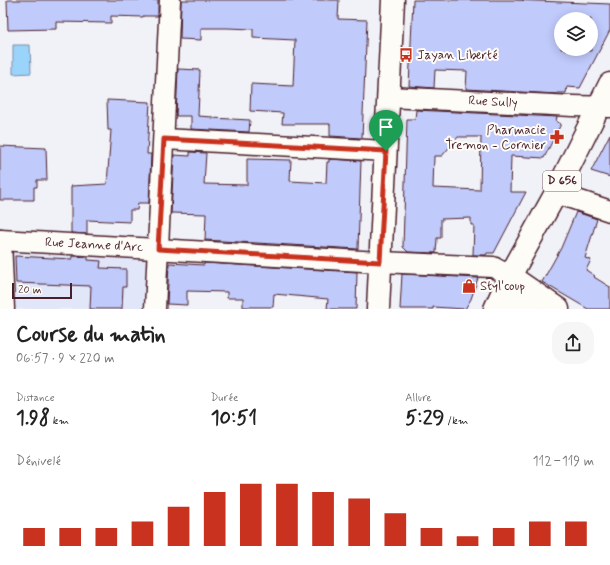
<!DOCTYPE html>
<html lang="fr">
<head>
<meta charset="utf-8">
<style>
	:root { --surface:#fff; --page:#f6f6f6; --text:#222; --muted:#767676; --accent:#c8321e }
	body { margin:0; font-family:Mynerve,sans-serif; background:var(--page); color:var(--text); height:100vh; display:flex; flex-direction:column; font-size:15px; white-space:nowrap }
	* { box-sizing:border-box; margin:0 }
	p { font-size:13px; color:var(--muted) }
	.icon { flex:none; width:22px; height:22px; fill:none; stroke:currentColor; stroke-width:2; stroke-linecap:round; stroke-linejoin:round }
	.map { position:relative; height:309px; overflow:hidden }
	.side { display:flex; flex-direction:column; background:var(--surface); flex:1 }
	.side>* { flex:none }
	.tools { position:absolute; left:554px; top:12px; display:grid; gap:8px }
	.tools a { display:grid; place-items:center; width:44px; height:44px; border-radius:50%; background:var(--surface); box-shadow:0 2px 10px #0003; font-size:20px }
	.scale { position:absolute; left:12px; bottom:10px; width:60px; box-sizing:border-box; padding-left:4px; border:2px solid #4a1f2b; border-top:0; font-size:11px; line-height:14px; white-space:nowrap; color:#4a1f2b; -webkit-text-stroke:3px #fdfcf7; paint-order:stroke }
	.pin { position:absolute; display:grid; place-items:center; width:34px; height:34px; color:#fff; margin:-41px -17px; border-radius:50% 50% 50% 0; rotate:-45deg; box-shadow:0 0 4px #0007 }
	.pin .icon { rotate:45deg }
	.round { display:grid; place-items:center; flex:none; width:42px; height:42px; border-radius:16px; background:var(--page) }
	.headline { display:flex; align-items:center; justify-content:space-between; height:68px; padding:0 16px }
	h1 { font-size:22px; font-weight:800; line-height:30px }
	.metrics { display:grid; grid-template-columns:repeat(3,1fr); gap:6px; height:68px; padding:4px 16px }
	.metrics div { display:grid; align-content:center }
	.metrics b { font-size:20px; font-weight:800 }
	.metrics small { font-size:11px; font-weight:400 }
	.metrics p { font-size:11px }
	.chart { height:112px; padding:8px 16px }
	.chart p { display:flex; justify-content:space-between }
	.chart svg { width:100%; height:72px; margin-top:4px; stroke:var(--accent); stroke-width:6 }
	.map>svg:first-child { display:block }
</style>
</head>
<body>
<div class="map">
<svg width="610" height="309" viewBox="0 0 610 309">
	<rect width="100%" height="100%" fill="#f1f2f8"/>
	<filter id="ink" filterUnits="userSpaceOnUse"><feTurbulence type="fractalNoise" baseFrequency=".025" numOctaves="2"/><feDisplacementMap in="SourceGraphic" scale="8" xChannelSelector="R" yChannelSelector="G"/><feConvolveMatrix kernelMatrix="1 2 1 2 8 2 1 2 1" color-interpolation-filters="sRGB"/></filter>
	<g filter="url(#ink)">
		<!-- built -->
		<path fill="#e2e6f9" d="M11,253L146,260L144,309H14Z"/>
		<!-- water -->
		<path fill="#9bd4fb" stroke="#7b8ca8" d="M13,45H30L31,73L13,74Z"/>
		<!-- building -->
		<g fill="#c0cafb" stroke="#4a1f2b" fill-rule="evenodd">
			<path d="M7,0H158V16H143V17L111,16V23L56,22V29L8,30Z"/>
			<path d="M181,0H339L338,19L367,20L362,138L330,136V124H282L283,113L250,111L251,84L293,86L295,40L253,38V29L227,28H201V40L180,39Z"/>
			<path d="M413,0H513L610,4V30L580,88L567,87L566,93H557V94L466,89L467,71L435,70L434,88L409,86ZM561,19H591V51L561,49Z"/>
			<path d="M178,69L200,70L198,116L213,117L212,118L250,120L249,132L191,129V116H176Z"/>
			<path d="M107,100L150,102L147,154H151L149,203H138L137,210H130V222L87,220V234L71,233V186L107,184L111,130H108Z"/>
			<path d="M416,110L557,117L556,121L561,124L544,158L511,156L510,192H526L494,253H487L486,255H473L474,225H471V218L441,219V238H437L436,253L408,252L403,247L407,119H415ZM458,137H481L480,190L433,188L434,156H442Z"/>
			<path d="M610,134V177L591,171Z"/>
			<path d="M0,146L46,148L47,180H37V187H34V200H0Z"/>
			<path d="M190,152L206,153L204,184L247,185V159L291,160L290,181L326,183L327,162H329V159L361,161L358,249L205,240L206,214L171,213L174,155L190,156Z"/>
			<path d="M576,212L597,219L585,258L591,260L586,270L595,276L594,277L610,287V309H588L542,282L561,248Z"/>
			<path d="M15,256L72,259V256L88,257V260L101,261L100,268L126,269V287H123L122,309H90L91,286L16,283Z"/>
			<path d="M169,263L204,265V263L357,272L356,309H327L328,299L274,294L273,307H243V298H227V292L187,291V305L167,304Z"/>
			<path d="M402,274L478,278L471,299L465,309L433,307V309H400Z"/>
		</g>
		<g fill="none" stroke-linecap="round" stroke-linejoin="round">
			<defs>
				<g id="minor">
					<path d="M388,97L573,106L610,107"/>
					<path d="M164,139L386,151"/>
					<path d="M556,193L610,211"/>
					<path d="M0,240L380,262L493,267L510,276"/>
					<path d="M1,240L4,309"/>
					<path d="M155,309L170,0"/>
				</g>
				<g id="tertiary">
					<path d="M510,276L558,309"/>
					<path d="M501,297L527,309"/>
					<path d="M378,309L393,0"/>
				</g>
				<path id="primary" d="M495,309L510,276L556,193L610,84"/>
			</defs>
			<!-- minor casing -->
			<use href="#minor" stroke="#4a1f2b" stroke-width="23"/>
			<!-- tertiary casing -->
			<use href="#tertiary" stroke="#4a1f2b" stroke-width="25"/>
			<!-- primary casing -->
			<use href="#primary" stroke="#4a1f2b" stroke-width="25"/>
			<!-- minor -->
			<use href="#minor" stroke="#fdfcf7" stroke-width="20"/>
			<!-- tertiary -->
			<use href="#tertiary" stroke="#fdfcf7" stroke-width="22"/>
			<!-- primary -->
			<use href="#primary" stroke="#fdfcf7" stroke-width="22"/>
		</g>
	</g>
	<g fill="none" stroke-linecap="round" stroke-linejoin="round" filter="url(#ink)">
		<defs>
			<path id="route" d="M164,139L386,151L380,262L158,249Z"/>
		</defs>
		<!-- route casing -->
		<use href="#route" stroke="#fff" stroke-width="8"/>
		<!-- route -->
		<use href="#route" stroke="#c8321e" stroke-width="5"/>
	</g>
	<!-- icons -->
	<defs>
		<symbol id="bus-bare" viewBox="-9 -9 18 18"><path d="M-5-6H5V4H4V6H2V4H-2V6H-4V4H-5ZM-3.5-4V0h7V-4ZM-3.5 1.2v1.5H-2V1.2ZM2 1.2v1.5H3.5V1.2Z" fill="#c8321e" stroke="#fdfcf7" stroke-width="2.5" paint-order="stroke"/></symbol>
		<symbol id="pharmacy-bare" viewBox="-9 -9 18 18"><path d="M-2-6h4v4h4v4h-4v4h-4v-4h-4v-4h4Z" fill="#c8321e" stroke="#fdfcf7" stroke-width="2.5" paint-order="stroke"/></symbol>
		<symbol id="shop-bare" viewBox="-9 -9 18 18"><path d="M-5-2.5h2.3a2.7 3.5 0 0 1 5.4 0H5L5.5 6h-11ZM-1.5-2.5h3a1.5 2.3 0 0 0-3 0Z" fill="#c8321e" stroke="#fdfcf7" stroke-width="2.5" paint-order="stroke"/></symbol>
	</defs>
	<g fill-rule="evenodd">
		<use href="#bus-bare" x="396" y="45" width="20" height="20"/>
		<use href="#pharmacy-bare" x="547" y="127" width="20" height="20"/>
		<use href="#shop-bare" x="459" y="276" width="20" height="20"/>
	</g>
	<g text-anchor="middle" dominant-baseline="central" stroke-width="4" stroke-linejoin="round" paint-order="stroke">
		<!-- shield labels -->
		<rect fill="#fdfcf7" stroke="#806168" stroke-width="1" x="543" y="171" width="38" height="20" rx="3"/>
		<g font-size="12" font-weight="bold" fill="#4a1f2b">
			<text x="562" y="181">D 656</text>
		</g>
		<!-- poi labels -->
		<g font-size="13" fill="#4a1f2b" stroke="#fdfcf7" text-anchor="start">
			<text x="417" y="55">Jayan Liberté</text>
			<text x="546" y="130" text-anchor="end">Pharmacie<tspan x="546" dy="15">Tremon - Cornier</tspan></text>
			<text x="480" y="286">Styl'coup</text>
		</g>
		<!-- street labels -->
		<g font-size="13" fill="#4a1f2b" stroke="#fdfcf7">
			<text transform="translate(493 102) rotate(3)">Rue Sully</text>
			<text transform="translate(94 245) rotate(3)">Rue Jeanne d'Arc</text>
		</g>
	</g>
</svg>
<div class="tools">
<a><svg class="icon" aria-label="layers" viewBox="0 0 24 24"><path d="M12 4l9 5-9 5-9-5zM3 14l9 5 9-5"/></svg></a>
</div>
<div class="scale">20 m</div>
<div class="pin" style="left:386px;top:151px;background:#1e9e55"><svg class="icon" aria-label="arrive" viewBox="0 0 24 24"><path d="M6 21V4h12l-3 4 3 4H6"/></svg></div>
</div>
<section class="side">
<div class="headline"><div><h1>Course du matin</h1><p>06:57 · 9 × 220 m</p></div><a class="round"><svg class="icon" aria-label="share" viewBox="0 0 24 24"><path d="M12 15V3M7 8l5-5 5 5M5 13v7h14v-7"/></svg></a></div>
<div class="metrics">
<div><p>Distance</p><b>1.98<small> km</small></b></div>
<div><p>Durée</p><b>10:51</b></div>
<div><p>Allure</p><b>5:29<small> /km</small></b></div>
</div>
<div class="chart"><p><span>Dénivelé</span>112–119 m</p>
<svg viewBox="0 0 160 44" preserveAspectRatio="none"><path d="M5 44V33M15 44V33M25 44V33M35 44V29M45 44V20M55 44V11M65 44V6M75 44V6M85 44V11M95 44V15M105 44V24M115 44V33M125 44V38M135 44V33M145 44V29M155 44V29"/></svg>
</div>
</section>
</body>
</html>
